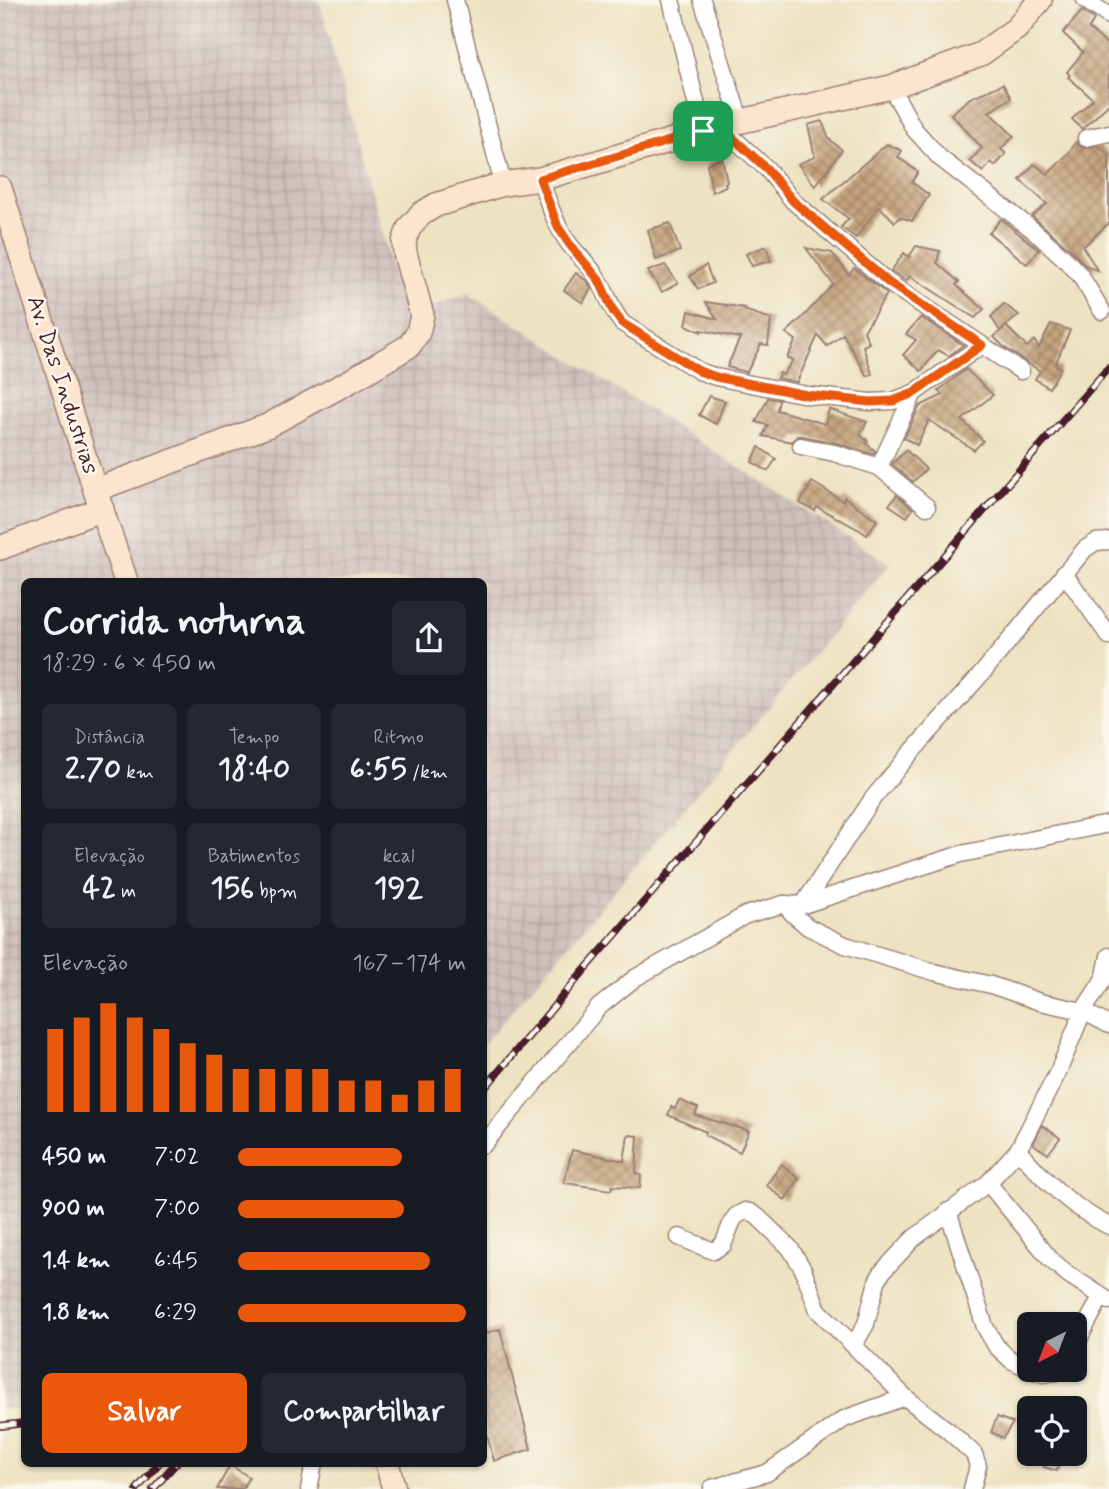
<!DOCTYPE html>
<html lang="pt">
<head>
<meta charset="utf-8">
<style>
	:root { --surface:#171b24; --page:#242831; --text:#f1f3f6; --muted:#9ea1a6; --accent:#ea580c }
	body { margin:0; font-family:Mynerve,sans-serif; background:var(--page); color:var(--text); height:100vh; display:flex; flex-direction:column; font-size:26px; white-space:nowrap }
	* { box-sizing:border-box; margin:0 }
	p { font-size:23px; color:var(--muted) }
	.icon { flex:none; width:38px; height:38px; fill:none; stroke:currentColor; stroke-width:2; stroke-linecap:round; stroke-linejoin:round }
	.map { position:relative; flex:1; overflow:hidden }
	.panel { position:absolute; left:21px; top:578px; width:466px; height:889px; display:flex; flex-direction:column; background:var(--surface); border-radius:10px; box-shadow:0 2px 5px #0004 }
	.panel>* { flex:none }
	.needle { width:46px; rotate:222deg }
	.tools { position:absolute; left:1017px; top:1312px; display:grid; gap:14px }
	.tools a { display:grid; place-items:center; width:70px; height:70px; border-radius:10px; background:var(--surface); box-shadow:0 2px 5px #0004; font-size:35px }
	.pin { position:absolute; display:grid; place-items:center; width:60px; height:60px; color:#fff; margin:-30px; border-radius:14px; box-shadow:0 4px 10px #0006 }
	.round { display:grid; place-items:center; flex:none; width:74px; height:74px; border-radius:10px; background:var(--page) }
	.summary { display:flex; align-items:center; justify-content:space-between; height:119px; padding:0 21px }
	h1 { font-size:38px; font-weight:700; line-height:52px }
	.figures { display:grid; grid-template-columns:repeat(3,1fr); gap:10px; height:119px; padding:7px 21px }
	.figures div { display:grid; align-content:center; border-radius:10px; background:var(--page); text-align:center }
	.figures b { font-size:30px; font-weight:700 }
	.figures small { font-size:19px; font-weight:400 }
	.figures p { font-size:19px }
	.chart { height:196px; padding:14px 21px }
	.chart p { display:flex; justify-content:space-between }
	.chart svg { width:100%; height:126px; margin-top:7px; stroke:var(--accent); stroke-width:6 }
	.cta { display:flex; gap:14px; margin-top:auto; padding:14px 21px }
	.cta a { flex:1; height:80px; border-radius:10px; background:var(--accent); color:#fff; font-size:28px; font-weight:700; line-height:80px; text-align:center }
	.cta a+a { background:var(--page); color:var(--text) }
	ul { padding:0 21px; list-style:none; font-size:23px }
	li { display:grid; grid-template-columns:112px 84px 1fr; align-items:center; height:52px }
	li i { height:18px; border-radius:9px; background:var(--accent) }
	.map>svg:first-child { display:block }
</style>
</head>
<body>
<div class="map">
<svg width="1109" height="1489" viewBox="0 0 1109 1489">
	<defs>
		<pattern id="industrial-grid" width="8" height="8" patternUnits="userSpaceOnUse" patternTransform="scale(1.75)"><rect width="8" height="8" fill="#cfc0bb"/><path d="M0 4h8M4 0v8" fill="none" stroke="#b3a5a1"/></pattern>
		<pattern id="building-cross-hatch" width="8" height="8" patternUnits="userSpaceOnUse" patternTransform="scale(1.75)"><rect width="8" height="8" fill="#c4a37d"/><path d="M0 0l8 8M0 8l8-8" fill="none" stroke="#a18467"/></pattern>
	</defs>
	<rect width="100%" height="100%" fill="#fbf7ec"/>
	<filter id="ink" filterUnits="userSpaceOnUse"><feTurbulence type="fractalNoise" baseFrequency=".0143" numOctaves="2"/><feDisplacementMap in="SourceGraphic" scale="14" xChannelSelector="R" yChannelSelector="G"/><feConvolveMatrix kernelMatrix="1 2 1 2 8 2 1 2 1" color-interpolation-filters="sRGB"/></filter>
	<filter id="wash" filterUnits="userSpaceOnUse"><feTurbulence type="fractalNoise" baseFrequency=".00686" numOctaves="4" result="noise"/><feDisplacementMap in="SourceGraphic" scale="28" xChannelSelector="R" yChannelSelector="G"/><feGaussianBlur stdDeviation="1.57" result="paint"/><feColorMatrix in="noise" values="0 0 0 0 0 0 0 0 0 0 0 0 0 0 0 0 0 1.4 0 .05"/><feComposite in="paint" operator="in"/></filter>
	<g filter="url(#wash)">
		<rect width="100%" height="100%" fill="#ede2c1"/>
		<!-- industrial -->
		<path fill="url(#industrial-grid)" d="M0,0H319L405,318L467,293L890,564L578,934L483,1044V581H24V1407L0,1410Z"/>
		<g id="blocks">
			<!-- building -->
			<g fill="url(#building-cross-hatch)">
				<path d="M1082,11L1094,19L1089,29L1109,46V104L1082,129L1072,119L1093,99L1068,77L1070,75L1067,72L1083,52L1063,33Z"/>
				<path d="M1003,84L1011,98L989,112L1014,136L1001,149L1006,154L995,166L991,162L983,172L970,161L982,148L951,114L970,98Z"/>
				<path d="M822,121L829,139L842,150L815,186L798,164L815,157L808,125Z"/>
				<path d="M1076,142L1079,146L1083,148L1099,146L1109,155V223L1083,247L1098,271L1085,265L1071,250L1032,216L1047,204L1020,180L1034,164L1048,174L1068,154Z"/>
				<path d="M887,144L902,151L898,157L918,172L912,182L929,195L912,221L900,217L895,222L879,206L856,238L841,227L849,219L823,199Z"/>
				<path d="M722,158L727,182L725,183L726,186L712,192L707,164Z"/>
				<path d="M1001,219L1039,250L1027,264L989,233Z"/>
				<path d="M670,223L680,251L656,260L648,230Z"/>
				<path d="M766,246L771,261L752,266L746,254Z"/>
				<path d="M916,246L940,251L937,263L959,282L956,285L984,309L975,318L910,276L906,281L891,271L904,253L909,257Z"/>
				<path d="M806,248L832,253L849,275L854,268L887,294L864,331L869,343L863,346L872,374L867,376L843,334L827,346L818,335L797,382L777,378L780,373L783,375L793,360L787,358L796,340L786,333L803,317L833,284Z"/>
				<path d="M665,265L678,283L662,292L648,271Z"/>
				<path d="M706,265L713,283L698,289L690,276Z"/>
				<path d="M576,273L588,282L591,288L583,303L564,290Z"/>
				<path d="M706,302L745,308L744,310L771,319L768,345L761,344L747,372L727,367L740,338L701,330V332L686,325L689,311L717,319Z"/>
				<path d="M1004,304L1019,315L1000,331L991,317Z"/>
				<path d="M921,317L963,345L949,356L938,350L921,371L903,355L916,340L906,334Z"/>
				<path d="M1051,324L1070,330L1055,365L1061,368L1049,388L1035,379L1040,371L1005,348L994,337L1006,326L1027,347L1034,340L1039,348Z"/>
				<path d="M966,369L993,395L962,420L983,441L974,450L929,420L917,445L904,438L920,406L943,395L938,391Z"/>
				<path d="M709,396L725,401L716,424L699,415Z"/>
				<path d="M768,398L779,400L777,410L825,424L829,409L867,422L860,435L868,441L866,443L875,451L873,454L836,443L803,436H797L792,442L763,436L768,425L756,422Z"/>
				<path d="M759,447L776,459L768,471L752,462Z"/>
				<path d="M906,450L926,469L913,482L892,464Z"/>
				<path d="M812,482L843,501L844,497L877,520L867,535L858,529L817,507L815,511L800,503Z"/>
				<path d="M897,495L913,509L907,517L889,505Z"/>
				<path d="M679,1100L698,1108L695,1115L749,1131L740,1152L705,1135L706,1132L668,1115L671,1107L675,1109Z"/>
				<path d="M1042,1125L1060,1138L1048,1154L1033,1144Z"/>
				<path d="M628,1135L638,1136L636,1173L641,1175L640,1188L612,1186L611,1190L564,1183L572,1150L624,1161Z"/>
				<path d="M782,1164L799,1179L785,1200L766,1185Z"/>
				<path d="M500,1329L531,1449L494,1461L483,1420V1334Z"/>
				<path d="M997,1417L1013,1423L1003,1438L991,1432Z"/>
				<path d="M1047,1454H1063L1057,1471L1044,1467Z"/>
				<path d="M230,1465L249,1477L242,1489H217Z"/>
			</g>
		</g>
	</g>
	<g filter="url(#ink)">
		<use href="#blocks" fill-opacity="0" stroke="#9c8076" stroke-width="2"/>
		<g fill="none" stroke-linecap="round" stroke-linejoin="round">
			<defs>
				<g id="street">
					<path d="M455,0L503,184"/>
					<path d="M671,0L703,131"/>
					<path d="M702,0L740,120"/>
					<path d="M1085,0L1109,16"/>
					<path d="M891,87L914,129L940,158L1033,230L1064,258L1080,275L1102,311"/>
					<path d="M720,126L767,169L793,201L889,283L1021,371"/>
					<path d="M1086,138L1109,133"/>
					<path d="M540,179C548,201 555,225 570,245C579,256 590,266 598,279C608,294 610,308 622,323L699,371L716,377L807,395L870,402L893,401L914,393L982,345"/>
					<path d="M801,446L834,453L879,467L927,507"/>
					<path d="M879,467L914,393"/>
					<path d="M1064,573L1109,636"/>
					<path d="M784,904L795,916L808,927L845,945L934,972L991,985L1040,1002L1083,1011L1109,1025"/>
					<path d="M803,905L873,798L909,755L984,671L1085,549L1096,542L1109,541"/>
					<path d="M483,1145L599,1007L635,978L746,915L784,904L803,905L961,854L1109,824"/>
					<path d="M1018,1150C1046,1182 1071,1207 1109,1226"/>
					<path d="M988,1183L1051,1260L1069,1275L1109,1301"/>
					<path d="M948,1211L985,1327L996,1346L1011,1360L1029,1369"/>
					<path d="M679,1237L713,1251L723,1245L732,1222L736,1216L745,1211L750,1212L758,1217L790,1248L803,1269L818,1310L905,1397L950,1432L974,1454L978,1466L972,1489"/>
					<path d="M854,1345L866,1324L877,1281L883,1271L914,1238L988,1183L1018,1150L1059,1070L1083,1011L1100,985L1105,976L1109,956"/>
					<path d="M1074,1348L1101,1297"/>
					<path d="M1032,1370L1043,1374L1057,1372L1058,1370"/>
					<path d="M712,1488L767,1473L844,1419L905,1397"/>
					<path d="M309,1489L314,1463"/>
				</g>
				<g id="secondary">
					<path d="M0,188L95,490L126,581"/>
					<path d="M95,490L267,426L352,380L409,346L418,333L422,315L405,253L404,242L409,228L421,214L436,205L503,184L540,179L720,126L891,87L981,54L1017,28L1040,0"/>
					<path d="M0,548L102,509"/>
					<path d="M387,1463L394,1489"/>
				</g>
			</defs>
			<!-- street casing -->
			<use href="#street" stroke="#9c8076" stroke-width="19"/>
			<!-- secondary casing -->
			<use href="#secondary" stroke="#9c8076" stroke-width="26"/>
			<!-- street -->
			<use href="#street" stroke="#fff" stroke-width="16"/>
			<!-- secondary -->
			<use href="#secondary" stroke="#fbe5cf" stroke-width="23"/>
			<defs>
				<g id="rail">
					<path d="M483,1090L583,972L1109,367"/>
					<path d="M0,1426L24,1423"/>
					<path d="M137,1489L159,1463"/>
					<path d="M153,1489L176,1463"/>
				</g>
			</defs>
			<!-- rail casing -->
			<use href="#rail" stroke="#4a1f2b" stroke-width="8"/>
			<!-- rail -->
			<use href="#rail" stroke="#fbf7ec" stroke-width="5" stroke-dasharray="16" stroke-linecap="butt"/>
		</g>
	</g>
	<g fill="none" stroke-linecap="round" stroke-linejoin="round" filter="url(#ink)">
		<defs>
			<path id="route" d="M720,126L767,169L793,201L889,283L982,345L914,393L893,401L870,402L807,395L716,377L699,371L622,323L613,311L599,280L570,245L558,227L540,179Z"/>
		</defs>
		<!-- route casing -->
		<use href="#route" stroke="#fff" stroke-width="14"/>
		<!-- route -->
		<use href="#route" stroke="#ea580c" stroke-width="9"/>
	</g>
	<g text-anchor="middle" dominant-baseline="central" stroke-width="5" stroke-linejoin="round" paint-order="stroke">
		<!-- street labels -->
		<g font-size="23" fill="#4a1f2b" stroke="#fbf7ec">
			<text transform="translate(62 385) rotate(72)">Av. Das Industrias</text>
		</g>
	</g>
</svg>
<div class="tools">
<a><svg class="needle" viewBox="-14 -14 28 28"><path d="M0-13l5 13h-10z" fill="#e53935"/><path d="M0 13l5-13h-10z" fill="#9ea1a6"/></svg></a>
<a><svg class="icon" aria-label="locate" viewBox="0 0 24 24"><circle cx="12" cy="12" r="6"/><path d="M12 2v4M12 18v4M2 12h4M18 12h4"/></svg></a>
</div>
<div class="pin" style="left:703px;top:131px;background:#1e9e55"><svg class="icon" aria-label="arrive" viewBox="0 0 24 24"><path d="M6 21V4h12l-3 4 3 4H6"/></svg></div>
<section class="panel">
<div class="summary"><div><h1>Corrida noturna</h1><p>18:29 · 6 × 450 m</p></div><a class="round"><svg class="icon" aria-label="share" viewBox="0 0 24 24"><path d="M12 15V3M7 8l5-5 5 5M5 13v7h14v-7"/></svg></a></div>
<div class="figures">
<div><p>Distância</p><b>2.70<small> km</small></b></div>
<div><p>Tempo</p><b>18:40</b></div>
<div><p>Ritmo</p><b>6:55<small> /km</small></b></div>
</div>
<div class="figures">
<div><p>Elevação</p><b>42<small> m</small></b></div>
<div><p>Batimentos</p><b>156<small> bpm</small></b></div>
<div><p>kcal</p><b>192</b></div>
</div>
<div class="chart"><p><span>Elevação</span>167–174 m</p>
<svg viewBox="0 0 160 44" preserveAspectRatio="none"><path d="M5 44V15M15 44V11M25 44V6M35 44V11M45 44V15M55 44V20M65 44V24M75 44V29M85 44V29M95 44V29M105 44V29M115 44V33M125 44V33M135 44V38M145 44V33M155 44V29"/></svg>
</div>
<ul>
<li><b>450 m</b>7:02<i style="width:72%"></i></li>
<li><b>900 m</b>7:00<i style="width:73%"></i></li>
<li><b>1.4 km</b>6:45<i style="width:84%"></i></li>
<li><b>1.8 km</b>6:29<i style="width:100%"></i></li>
</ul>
<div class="cta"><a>Salvar</a><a>Compartilhar</a></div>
</section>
</div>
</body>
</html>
